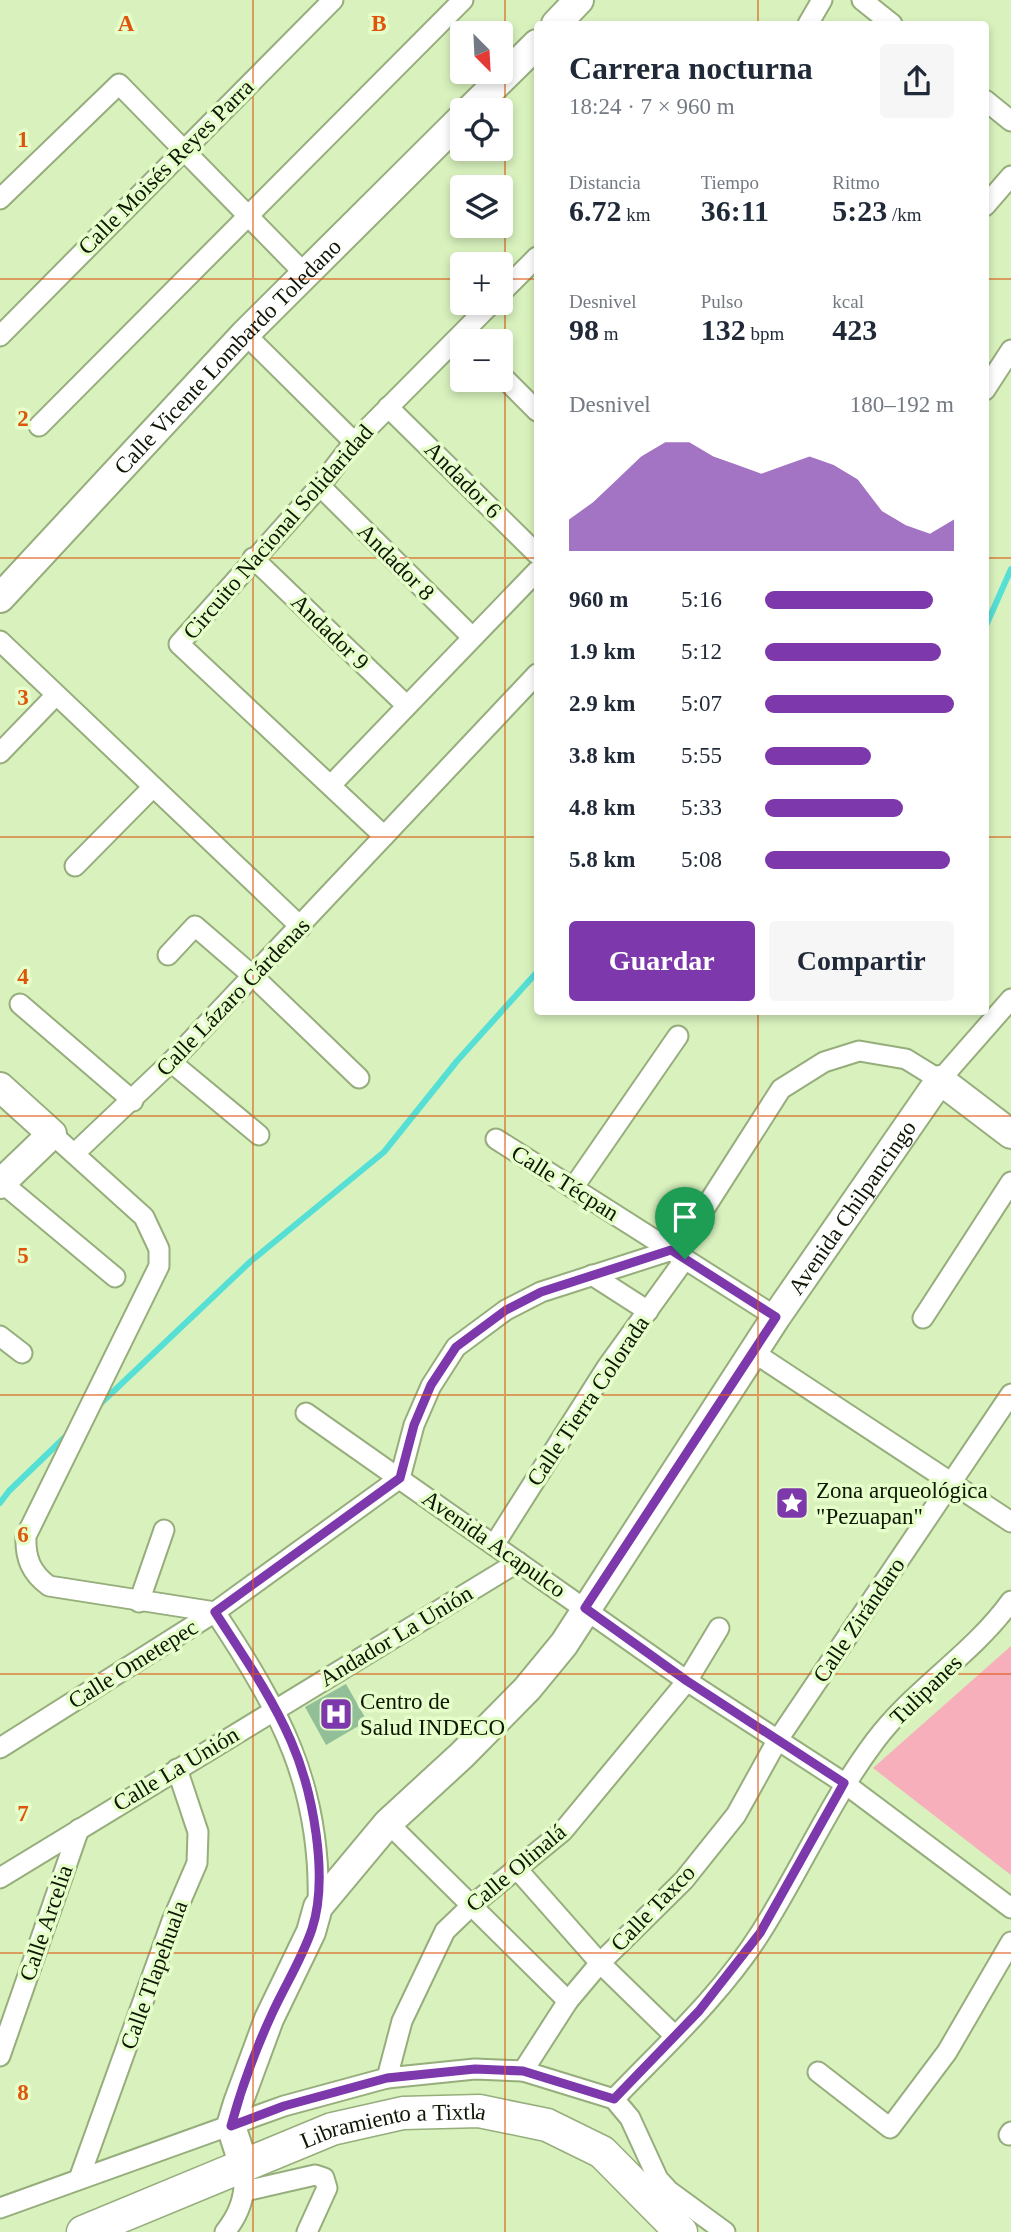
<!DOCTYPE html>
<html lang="es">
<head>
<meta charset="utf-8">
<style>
	:root { --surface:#fff; --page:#f6f6f7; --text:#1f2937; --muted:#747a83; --accent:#7d38ac }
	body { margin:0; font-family:Georgia,serif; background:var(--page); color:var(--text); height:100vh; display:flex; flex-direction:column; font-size:26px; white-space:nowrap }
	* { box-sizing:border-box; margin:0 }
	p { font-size:23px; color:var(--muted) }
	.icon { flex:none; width:38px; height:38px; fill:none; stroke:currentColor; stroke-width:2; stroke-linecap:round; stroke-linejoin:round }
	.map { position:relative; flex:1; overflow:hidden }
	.drawer { position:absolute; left:534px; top:21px; width:455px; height:994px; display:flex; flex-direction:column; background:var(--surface); border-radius:7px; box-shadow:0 4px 10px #0003 }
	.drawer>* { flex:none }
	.needle { width:46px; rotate:156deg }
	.fabs { position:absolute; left:450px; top:21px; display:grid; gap:14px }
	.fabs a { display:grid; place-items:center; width:63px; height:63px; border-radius:7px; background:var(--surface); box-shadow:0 4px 10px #0003; font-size:35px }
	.pin { position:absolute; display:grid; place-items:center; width:60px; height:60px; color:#fff; margin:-72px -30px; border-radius:50% 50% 50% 0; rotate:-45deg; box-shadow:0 0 7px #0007 }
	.pin .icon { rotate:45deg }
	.round { display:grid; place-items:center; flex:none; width:74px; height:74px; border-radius:7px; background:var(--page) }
	.overview { display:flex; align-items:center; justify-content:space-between; height:119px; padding:0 35px }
	h1 { font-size:32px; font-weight:600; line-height:52px }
	.figures { display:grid; grid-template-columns:repeat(3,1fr); gap:10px; height:119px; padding:7px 35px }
	.figures div { display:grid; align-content:center }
	.figures b { font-size:30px; font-weight:600 }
	.figures small { font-size:19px; font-weight:400 }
	.figures p { font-size:19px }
	.chart { height:196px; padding:14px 35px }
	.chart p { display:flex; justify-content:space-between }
	.chart svg { width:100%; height:126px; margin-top:7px; fill:var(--accent); opacity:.7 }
	.cta { display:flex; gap:14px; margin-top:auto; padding:14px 35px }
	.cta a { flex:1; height:80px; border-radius:7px; background:var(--accent); color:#fff; font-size:28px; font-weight:600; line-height:80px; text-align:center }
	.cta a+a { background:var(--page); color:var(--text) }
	ul { padding:0 35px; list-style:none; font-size:23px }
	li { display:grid; grid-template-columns:112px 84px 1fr; align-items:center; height:52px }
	li i { height:18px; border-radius:9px; background:var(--accent) }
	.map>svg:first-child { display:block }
</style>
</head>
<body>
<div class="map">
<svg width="1011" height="2232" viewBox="0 0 1011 2232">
	<rect width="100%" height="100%" fill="#d8f1bd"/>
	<!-- green -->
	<path fill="#f7afbb" d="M1011,1646V1875L873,1768Z"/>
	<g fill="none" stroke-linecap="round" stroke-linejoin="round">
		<!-- stream -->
		<g stroke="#55dfd5" stroke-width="6">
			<path d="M985,628L1011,569"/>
			<path d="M98,1406L251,1261L384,1152L457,1061L537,972"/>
			<path d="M0,1503L9,1491L67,1435"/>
		</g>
	</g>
	<!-- building -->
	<path fill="#92bf98" d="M346,1684L367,1721L326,1745L305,1707Z"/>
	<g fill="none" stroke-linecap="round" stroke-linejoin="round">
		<defs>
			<g id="street">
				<path d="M862,0L892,24"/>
				<path d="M808,24L822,0"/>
				<path d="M985,100L1011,121"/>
				<path d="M0,199L119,84L305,274"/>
				<path d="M985,206L1011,176"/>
				<path d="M500,294L537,257"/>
				<path d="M245,334L354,442"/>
				<path d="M0,336L333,0"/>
				<path d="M500,374L537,411"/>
				<path d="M985,390L1011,350"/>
				<path d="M388,407L537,554"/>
				<path d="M39,426L463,0"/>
				<path d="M320,486L472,637"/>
				<path d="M253,558L406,705"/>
				<path d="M0,641L301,927"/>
				<path d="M0,753L56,695"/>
				<path d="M332,784L537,571"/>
				<path d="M384,836L179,644L320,486L354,442L492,303"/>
				<path d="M75,866L152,788"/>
				<path d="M168,955L195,926L253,976L359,1078"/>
				<path d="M20,1004L133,1101"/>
				<path d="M171,1062L259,1135"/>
				<path d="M52,1134L144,1217L159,1249V1266L26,1536C25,1558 31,1573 49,1586L215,1612C280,1710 322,1786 318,1907"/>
				<path d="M496,1139L776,1317"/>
				<path d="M75,1153L171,1062L537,674"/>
				<path d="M0,1181L115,1277"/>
				<path d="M573,1188L678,1036"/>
				<path d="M592,1275L648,1311"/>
				<path d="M923,1318L1011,1182"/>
				<path d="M0,1336L22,1353"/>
				<path d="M753,1352L1011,1522"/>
				<path d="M306,1413L687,1681L844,1783L1011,1908"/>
				<path d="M494,1545L607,1367L685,1259"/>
				<path d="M139,1602L164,1530"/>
				<path d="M0,1748L215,1612L400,1478L414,1425L431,1386L456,1347L506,1310L541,1292L672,1250L689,1233L781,1089L824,1062L859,1051L906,1059L940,1080L1011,999"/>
				<path d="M388,1823L568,2001"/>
				<path d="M517,1869L600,1963L675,2036"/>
				<path d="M0,1878L518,1562"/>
				<path d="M0,2056L79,1829"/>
				<path d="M523,2071L568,2001L600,1963L684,1880L736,1815L777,1741L1011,1394"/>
				<path d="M818,2072L890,2128L947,2052L1011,1942"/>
				<path d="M387,2078L402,2021L445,1931L471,1906L563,1831L687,1681L719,1628"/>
				<path d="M614,2099C665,2046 722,1994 761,1932C801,1869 830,1801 875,1741C914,1689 973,1654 1011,1601"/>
				<path d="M1009,2135L1011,2132"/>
				<path d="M79,2179L172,1921L197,1863L198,1832L177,1769"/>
				<path d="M245,2191L315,2175L324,2178L327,2188L307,2232"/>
				<path d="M0,2208L284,2106L387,2078L475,2069L523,2071L614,2099L630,2118L658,2179L669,2191L725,2232"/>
				<path d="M225,2232C237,2217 245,2198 244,2179"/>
			</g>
			<g id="secondary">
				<path d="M556,24L579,0"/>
				<path d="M470,110L537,44"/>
				<path id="s1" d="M0,598L245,334L462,118"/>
				<path d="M0,1087L52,1134L0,1184"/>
				<path id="s2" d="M244,2166L231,2126L238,2103L269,2019L311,1932L318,1907L388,1823L462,1755L527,1689L564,1644L776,1317L940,1080L1011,1134"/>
			</g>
			<g id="primary">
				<path id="s3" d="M83,2232L332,2129L403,2113L479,2111L547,2125L602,2152L681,2232"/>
			</g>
		</defs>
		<!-- street casing -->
		<use href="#street" stroke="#96ad7c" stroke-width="23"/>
		<!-- secondary casing -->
		<use href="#secondary" stroke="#96ad7c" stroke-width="32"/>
		<!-- primary casing -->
		<use href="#primary" stroke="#96ad7c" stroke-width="35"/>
		<!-- street -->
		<use href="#street" stroke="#fff" stroke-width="19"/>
		<!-- secondary -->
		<use href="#secondary" stroke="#fff" stroke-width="28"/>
		<!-- primary -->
		<use href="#primary" stroke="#fff" stroke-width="32"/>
	</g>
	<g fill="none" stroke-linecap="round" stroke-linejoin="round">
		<defs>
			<path id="route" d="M671,1250L776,1317L585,1608L687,1681L844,1783L760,1933L699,2011L614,2099L523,2071L475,2069L387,2078L284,2106L231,2126C241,2089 255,2051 271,2016C284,1987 302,1959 312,1929C329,1877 313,1791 291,1741C271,1695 242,1654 215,1612L400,1478L414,1425L431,1385L456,1347L506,1310L541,1292Z"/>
		</defs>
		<!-- route casing -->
		<use href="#route" stroke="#fff" stroke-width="14"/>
		<!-- route -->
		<use href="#route" stroke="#7d38ac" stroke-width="9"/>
	</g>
	<!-- grid -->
	<path fill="none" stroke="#dd560c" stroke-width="2" stroke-opacity="0.55" d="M253,0V2232M505,0V2232M758,0V24M0,279H462M500,279H537M985,279H1011M0,558H537M985,558H1011M0,837H537M985,837H1011M758,1012V2232M0,1116H1011M0,1395H1011M0,1674H1011M0,1953H1011"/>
	<!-- icons -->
	<defs>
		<symbol id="sight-square" viewBox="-11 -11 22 22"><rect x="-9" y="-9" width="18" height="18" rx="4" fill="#7d38ac" stroke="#e5feca"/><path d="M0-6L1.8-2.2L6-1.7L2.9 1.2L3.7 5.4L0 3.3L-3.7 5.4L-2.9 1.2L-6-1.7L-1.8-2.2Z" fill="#fff"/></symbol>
		<symbol id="hospital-square" viewBox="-11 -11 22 22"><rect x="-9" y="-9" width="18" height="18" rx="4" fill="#7d38ac" stroke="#e5feca"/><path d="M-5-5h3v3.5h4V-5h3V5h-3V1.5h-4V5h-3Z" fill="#fff"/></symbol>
	</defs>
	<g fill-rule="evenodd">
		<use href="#sight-square" x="773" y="1484" width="38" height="38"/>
		<use href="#hospital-square" x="317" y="1695" width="38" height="38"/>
	</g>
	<g text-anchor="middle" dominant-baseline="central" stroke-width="7" stroke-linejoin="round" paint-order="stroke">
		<!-- street labels -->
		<g font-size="23" fill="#0e1604" stroke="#e5feca">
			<text transform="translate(166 167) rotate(-45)">Calle Moisés Reyes Parra</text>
			<text stroke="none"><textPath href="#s1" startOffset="332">Calle Vicente Lombardo Toledano</textPath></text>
			<text transform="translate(463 480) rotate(45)">Andador 6</text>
			<text transform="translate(278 532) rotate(-49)">Circuito Nacional Solidaridad</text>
			<text transform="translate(396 562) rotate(45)">Andador 8</text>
			<text transform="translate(330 632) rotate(44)">Andador 9</text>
			<text transform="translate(233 997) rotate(-46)">Calle Lázaro Cárdenas</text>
			<text transform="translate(565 1183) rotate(32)">Calle Técpan</text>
			<text stroke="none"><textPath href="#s2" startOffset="1162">Avenida Chilpancingo</textPath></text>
			<text transform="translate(588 1401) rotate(-56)">Calle Tierra Colorada</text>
			<text transform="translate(494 1544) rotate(35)">Avenida Acapulco</text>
			<text transform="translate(859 1620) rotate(-56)">Calle Zirándaro</text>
			<text transform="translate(396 1636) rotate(-31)">Andador La Unión</text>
			<text transform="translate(133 1664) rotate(-32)">Calle Ometepec</text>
			<text transform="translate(926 1690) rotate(-44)">Tulipanes</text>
			<text transform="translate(176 1769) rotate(-31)">Calle La Unión</text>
			<text transform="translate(516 1868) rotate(-40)">Calle Olinalá</text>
			<text transform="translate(653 1908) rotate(-46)">Calle Taxco</text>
			<text transform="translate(46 1923) rotate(-71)">Calle Arcelia</text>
			<text transform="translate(154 1975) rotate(-70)">Calle Tlapehuala</text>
			<text stroke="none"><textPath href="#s3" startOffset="331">Libramiento a Tixtla</textPath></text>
		</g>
		<!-- poi labels -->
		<g font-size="23" fill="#0e1604" stroke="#e5feca" text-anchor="start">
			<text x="816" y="1490">Zona arqueológica<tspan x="816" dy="26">"Pezuapan"</tspan></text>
			<text x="360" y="1701">Centro de<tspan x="360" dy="26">Salud INDECO</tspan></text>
		</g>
	</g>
	<g font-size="23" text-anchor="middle" font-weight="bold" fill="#dd560c" stroke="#e5feca" stroke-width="7" stroke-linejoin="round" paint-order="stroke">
		<text x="126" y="31">A</text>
		<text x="379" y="31">B</text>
		<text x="23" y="147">1</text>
		<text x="23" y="426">2</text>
		<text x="23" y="705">3</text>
		<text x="23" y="984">4</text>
		<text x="23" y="1263">5</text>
		<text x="23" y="1542">6</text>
		<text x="23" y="1821">7</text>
		<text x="23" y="2100">8</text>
	</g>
</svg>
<div class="fabs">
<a><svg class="needle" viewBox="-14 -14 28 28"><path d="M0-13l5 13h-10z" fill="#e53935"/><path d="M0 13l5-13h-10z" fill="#747a83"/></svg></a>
<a><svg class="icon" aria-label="locate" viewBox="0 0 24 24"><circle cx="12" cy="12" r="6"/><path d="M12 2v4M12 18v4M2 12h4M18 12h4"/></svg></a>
<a><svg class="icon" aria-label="layers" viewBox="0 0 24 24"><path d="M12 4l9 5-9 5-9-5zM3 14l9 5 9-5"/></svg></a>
<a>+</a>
<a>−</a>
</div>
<div class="pin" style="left:685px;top:1259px;background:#1e9e55"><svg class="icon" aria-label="arrive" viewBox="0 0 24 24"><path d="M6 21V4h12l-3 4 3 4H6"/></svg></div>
<section class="drawer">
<div class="overview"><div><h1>Carrera nocturna</h1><p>18:24 · 7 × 960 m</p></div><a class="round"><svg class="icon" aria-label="share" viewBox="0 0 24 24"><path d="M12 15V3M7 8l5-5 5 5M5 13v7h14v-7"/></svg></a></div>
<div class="figures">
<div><p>Distancia</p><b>6.72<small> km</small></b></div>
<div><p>Tiempo</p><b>36:11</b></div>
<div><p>Ritmo</p><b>5:23<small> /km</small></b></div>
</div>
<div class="figures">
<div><p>Desnivel</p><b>98<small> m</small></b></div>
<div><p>Pulso</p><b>132<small> bpm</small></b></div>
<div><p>kcal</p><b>423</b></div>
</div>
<div class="chart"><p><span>Desnivel</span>180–192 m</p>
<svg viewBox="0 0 160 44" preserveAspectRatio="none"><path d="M0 44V33L10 27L20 19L30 11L40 6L50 6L60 11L70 14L80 17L90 14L100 11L110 14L120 19L130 30L140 35L150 38L160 33V44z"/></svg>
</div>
<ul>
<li><b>960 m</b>5:16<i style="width:89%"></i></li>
<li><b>1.9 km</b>5:12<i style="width:93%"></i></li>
<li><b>2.9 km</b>5:07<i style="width:100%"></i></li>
<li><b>3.8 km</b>5:55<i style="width:56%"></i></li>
<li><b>4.8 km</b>5:33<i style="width:73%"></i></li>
<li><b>5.8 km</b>5:08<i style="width:98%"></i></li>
</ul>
<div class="cta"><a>Guardar</a><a>Compartir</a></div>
</section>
</div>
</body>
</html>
